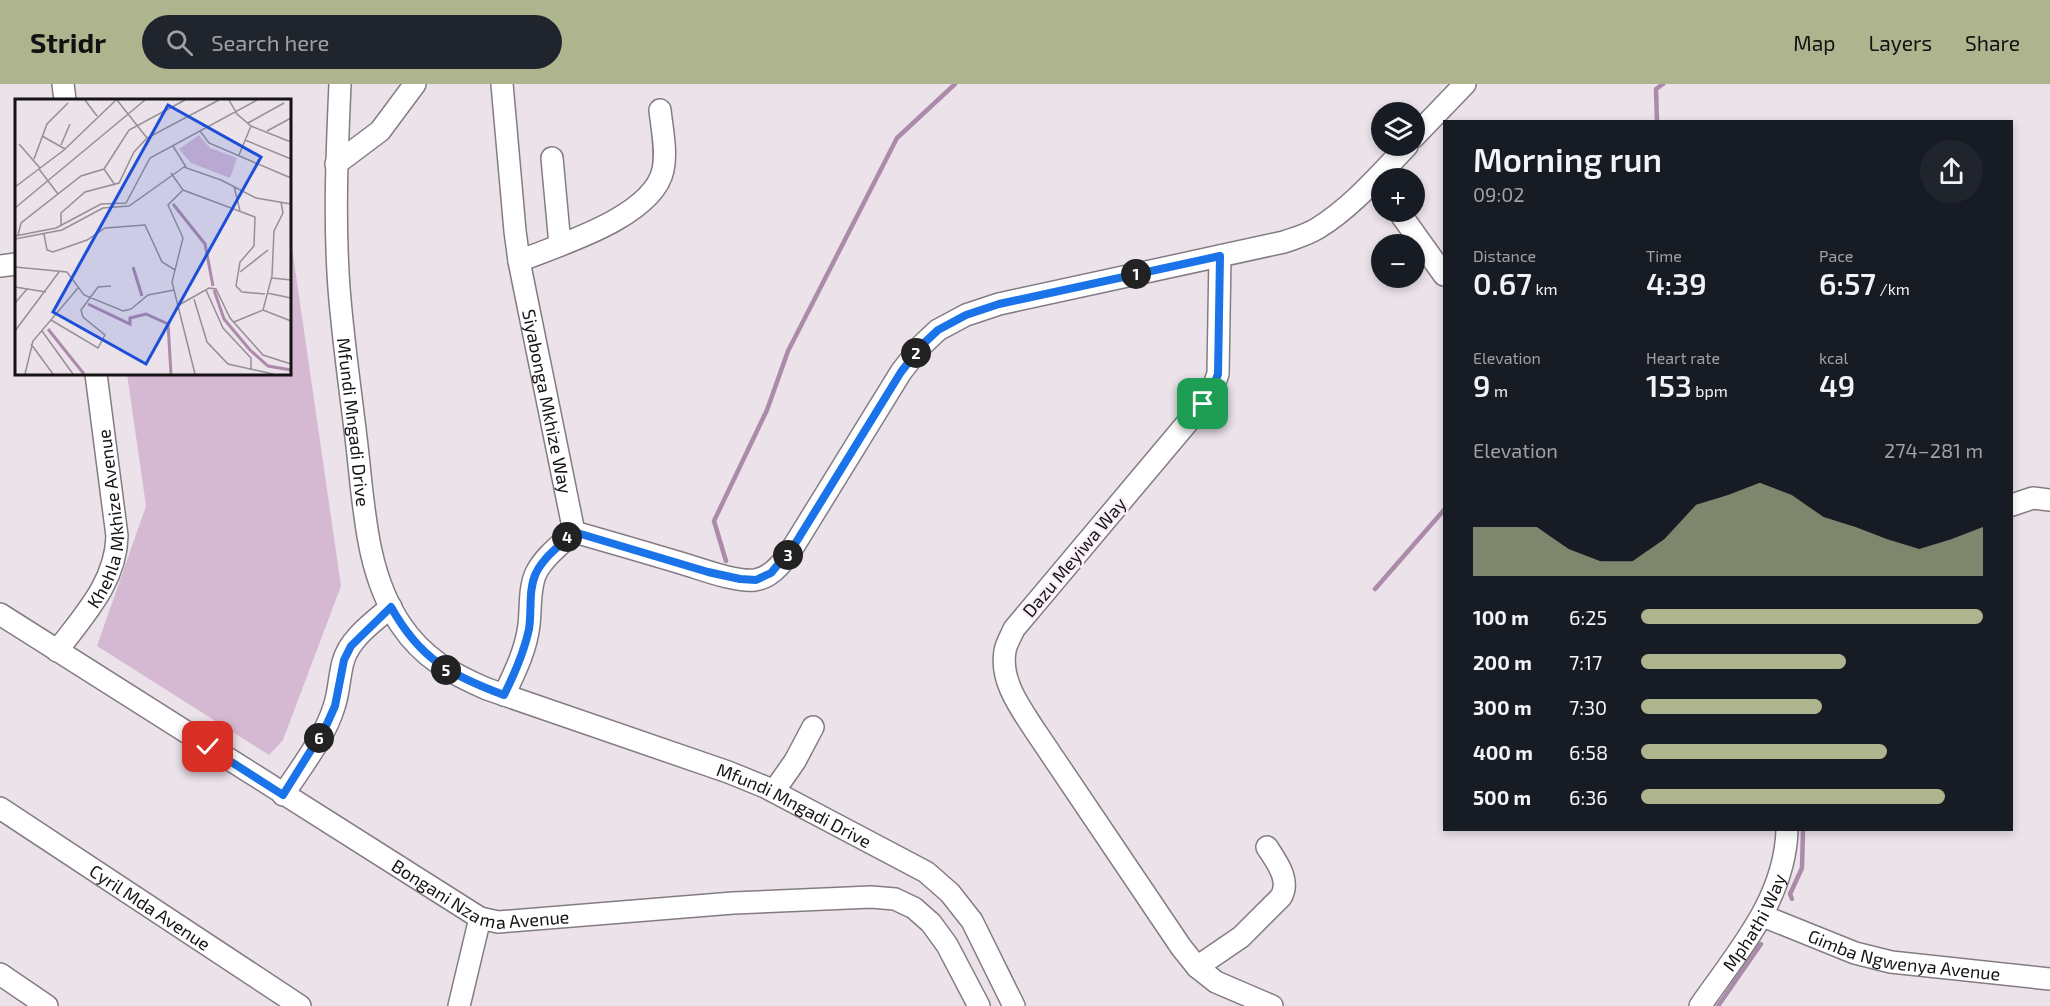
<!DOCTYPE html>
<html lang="en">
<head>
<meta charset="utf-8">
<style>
	:root { --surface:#171b24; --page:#20242c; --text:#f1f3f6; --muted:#9ea1a6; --accent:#adb48e }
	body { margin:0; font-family:"Exo 2",sans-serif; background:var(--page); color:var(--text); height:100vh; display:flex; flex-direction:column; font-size:22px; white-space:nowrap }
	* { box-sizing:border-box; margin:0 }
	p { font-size:20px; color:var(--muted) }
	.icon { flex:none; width:33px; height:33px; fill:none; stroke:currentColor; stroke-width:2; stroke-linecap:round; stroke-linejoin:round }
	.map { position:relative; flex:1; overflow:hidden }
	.drawer { position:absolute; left:1443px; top:36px; width:570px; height:711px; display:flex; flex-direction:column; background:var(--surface); border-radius:0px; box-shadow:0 3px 9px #0003 }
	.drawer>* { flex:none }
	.controls { position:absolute; left:1371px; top:18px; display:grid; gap:12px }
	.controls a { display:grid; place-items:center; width:54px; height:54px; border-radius:50%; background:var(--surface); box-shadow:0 3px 9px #0003; font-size:30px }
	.pin { position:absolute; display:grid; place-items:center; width:51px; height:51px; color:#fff; margin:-26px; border-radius:12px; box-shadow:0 3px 9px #0006 }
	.km { position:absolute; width:30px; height:30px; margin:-15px; border-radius:50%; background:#222; color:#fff; font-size:16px; line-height:30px; text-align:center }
	.round { display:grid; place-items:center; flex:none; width:63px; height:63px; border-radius:32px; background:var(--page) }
	.summary { display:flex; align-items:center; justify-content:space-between; height:102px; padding:0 30px }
	h1 { font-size:33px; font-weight:600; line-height:45px }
	.figures { display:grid; grid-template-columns:repeat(3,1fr); gap:9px; height:102px; padding:6px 30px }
	.figures div { display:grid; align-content:center }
	.figures b { font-size:30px; font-weight:600 }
	.figures small { font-size:16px; font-weight:400 }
	.figures p { font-size:16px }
	.chart { height:168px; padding:12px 30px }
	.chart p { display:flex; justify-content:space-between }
	.chart svg { width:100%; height:108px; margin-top:6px; fill:var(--accent); opacity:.7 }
	ul { padding:0 30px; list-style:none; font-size:20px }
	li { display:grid; grid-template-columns:96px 72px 1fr; align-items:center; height:45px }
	li i { height:15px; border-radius:8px; background:var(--accent) }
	header { display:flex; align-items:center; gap:36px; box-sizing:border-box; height:84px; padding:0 30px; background:var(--accent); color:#111 }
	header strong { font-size:28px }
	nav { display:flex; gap:33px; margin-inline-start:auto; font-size:21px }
	.search { width:420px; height:54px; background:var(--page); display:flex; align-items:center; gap:15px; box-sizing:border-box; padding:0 21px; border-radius:33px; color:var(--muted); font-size:22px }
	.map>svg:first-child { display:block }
</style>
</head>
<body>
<header>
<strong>Stridr</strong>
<div class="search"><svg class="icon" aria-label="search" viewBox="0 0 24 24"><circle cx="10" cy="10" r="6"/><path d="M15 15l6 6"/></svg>Search here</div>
<nav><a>Map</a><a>Layers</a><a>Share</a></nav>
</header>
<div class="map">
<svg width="2050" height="922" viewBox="0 0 2050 922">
	<rect width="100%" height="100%" fill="#ebe2ea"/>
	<!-- green -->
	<path fill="#d5b9d2" d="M290,150L341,502L283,656L269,671L97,562L146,422L127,290H290Z"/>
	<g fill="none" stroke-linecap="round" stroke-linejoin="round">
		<!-- stream -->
		<g stroke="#ac8baa" stroke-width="4.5">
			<path d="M1657,38L1656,5L1663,0"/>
			<path d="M726,477L714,437L767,326L788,267L897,54L955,0"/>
			<path d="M1375,505L1444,426"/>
			<path d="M1792,815L1790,810L1802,784L1803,746"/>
			<path d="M1718,922L1761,860"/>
		</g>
		<defs>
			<g id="minor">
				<path d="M63,0L65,16"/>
				<path id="s1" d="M340,0C337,68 334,136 339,204C343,257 351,310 357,362C364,422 366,490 401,541C423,574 452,590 487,605L728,688L765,703L926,788L950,809L972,837L1014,922"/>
				<path id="s2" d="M502,0L515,147L519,177L574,448"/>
				<path d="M1414,53L1465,0"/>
				<path d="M552,74L560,161"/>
				<path d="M336,80L380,47L415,0"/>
				<path d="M1399,128L1444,191"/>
				<path d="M1220,172L1218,290L1212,306L1203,320L1014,545C1011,552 1006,560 1005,567C1000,596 1019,622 1034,645L1181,863L1197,883L1216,898L1272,922"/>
				<path d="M519,177C559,161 653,133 663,86C667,68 662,45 660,26"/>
				<path d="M0,182L16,180"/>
				<path d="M2012,421L2033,414L2050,416"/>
				<path d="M574,448C610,458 647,469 684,480C704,486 735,498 755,496C774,493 786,474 795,460L901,288L922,261L938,246L966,231L999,220L1284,158C1295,154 1307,151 1318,144C1352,123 1380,90 1407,62"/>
				<path id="s3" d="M0,530L480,834L498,838L733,819L871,813L895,815L914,824L931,839L947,861L979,922"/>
				<path id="s4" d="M57,567C84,531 116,498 117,452L96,290"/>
				<path d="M504,611C515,588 526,566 529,541C531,524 529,504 536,489C544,473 561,460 574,448"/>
				<path d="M774,707L795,677L813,643"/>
				<path d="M283,711C301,683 324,655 334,623C339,609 339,593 343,578C349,555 373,538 391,523"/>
				<path id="s5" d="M0,724L300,922"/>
				<path id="s6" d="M1763,832L1855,869L1891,878L2050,895"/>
				<path d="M1197,883L1241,853L1281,813C1291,796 1276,777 1267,763"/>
				<path d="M0,890L47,922"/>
				<path d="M459,922L480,834"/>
				<path id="s7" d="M1700,922C1738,867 1785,815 1787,746"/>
			</g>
		</defs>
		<!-- minor casing -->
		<use href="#minor" stroke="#847c84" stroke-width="24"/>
		<!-- minor -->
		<use href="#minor" stroke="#fff" stroke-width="21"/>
	</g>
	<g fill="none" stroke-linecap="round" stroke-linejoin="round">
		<defs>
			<path id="route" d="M208,663L283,711L326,642L335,622L344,576L351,562L391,523C420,575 450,591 504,611C515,589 524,569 529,545C532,527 528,506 536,489C544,473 561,460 574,448L708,488L740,495L756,496L771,489L795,460L901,288L922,261L938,246L966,231L999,220L1220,172L1218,290L1212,306L1203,320"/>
		</defs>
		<!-- route casing -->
		<use href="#route" stroke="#fff" stroke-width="12"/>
		<!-- route -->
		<use href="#route" stroke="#1a73e8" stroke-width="8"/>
	</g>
	<g text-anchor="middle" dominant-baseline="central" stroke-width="5" stroke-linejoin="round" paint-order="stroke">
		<!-- street labels -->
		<g font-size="18" fill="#161315" stroke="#f9eff8">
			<text stroke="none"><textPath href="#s2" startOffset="321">Siyabonga Mkhize Way</textPath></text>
			<text stroke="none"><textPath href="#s1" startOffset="339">Mfundi Mngadi Drive</textPath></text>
			<text stroke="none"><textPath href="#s4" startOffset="148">Khehla Mkhize Avenue</textPath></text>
			<text transform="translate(1074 473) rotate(-50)">Dazu Meyiwa Way</text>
			<text stroke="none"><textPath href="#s1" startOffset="987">Mfundi Mngadi Drive</textPath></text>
			<text stroke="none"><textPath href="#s3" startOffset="562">Bongani Nzama Avenue</textPath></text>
			<text stroke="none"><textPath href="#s5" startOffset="180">Cyril Mda Avenue</textPath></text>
			<text stroke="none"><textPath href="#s7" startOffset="100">Mphathi Way</textPath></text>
			<text stroke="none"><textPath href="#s6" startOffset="148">Gimba Ngwenya Avenue</textPath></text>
		</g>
	</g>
	<!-- overview -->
	<g transform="translate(15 15)">
		<rect width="276" height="276" fill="#ebe2ea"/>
		<path d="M184,36L195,49L222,59L215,79L176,64L164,50Z" fill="#d5b9d2"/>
		<path fill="none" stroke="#ac8baa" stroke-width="3" d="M158,105L190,145L198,187M118,168L127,197M199,191L209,220L235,251L253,267L276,271M73,205L115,225V219L131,215L153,225L156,275M33,230L69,275"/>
		<path fill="none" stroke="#968f95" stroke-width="1.5" d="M70,1L82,17M102,1L132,39M214,1L222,15L236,27L276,43M233,24L269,4M185,32L194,44L276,79M252,32L276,19M27,37L50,50M230,41L276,60M4,45L25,69M46,46L55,25M158,47L171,68M224,56L236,27M19,60L32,25L53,4M24,70L43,95M89,70L100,86M156,74L168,91M219,87L225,112M0,88L49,51L101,1M168,91L153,106L168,139L157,183L180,275M168,91L240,118L239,147L225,163L221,187L227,193L250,195M0,109L130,1M46,127V114L70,93L104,84L119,53L132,39L204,1M29,135L32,151L38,153L72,141L90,129L130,126L147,163L160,171M3,136L6,124L66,77L89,70L114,31L170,1M0,137L41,129L86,105L111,104L135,59L242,1M0,140L47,131L88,109L114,107L169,68L206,81L241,99L276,105M0,168L52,173L69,196L108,212L116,210L133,196L159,191M225,173L253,151M257,179L276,181M0,188L31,193M191,191L208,229L236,259V271M252,194L276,199M179,200L192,243L213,265L258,275M0,204L12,190M164,206L194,189L201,190L215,219L248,256L276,265M248,211L257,177L259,132L268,114L266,103M36,221L83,249L90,236L68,218L66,211L83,188L96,187M219,223L248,211L276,222M0,232L44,173M27,232L58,275M16,245L38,275M10,275L18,242L63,189"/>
		<path fill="#1d4ed8" fill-opacity="0.15" stroke="#1d4ed8" stroke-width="3" d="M153,6L246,58L131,265L38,213Z"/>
		<rect width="276" height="276" fill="none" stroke="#161315" stroke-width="3"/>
	</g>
</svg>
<div class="controls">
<a><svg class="icon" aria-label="layers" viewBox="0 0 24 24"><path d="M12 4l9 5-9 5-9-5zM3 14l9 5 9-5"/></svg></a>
<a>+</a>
<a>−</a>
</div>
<div class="pin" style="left:1203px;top:320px;background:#1e9e55"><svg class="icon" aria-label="arrive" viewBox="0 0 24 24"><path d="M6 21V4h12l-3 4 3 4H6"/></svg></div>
<div class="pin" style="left:208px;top:663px;background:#d93025"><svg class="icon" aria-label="check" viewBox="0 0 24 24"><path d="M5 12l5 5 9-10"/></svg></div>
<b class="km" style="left:1136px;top:190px">1</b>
<b class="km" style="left:916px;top:269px">2</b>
<b class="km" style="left:788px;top:471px">3</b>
<b class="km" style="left:567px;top:453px">4</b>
<b class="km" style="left:446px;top:586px">5</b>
<b class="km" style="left:319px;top:654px">6</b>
<section class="drawer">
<div class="summary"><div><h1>Morning run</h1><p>09:02</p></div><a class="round"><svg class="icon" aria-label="share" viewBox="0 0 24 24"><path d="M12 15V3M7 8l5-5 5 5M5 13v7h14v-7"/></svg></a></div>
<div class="figures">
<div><p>Distance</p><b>0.67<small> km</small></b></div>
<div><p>Time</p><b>4:39</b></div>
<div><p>Pace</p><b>6:57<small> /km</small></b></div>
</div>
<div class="figures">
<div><p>Elevation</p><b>9<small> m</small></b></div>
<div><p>Heart rate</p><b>153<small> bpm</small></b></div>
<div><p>kcal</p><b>49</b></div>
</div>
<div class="chart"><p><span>Elevation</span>274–281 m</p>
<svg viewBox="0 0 160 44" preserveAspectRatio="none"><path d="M0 44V24L10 24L20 24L30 33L40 38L50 38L60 29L70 15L80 11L90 6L100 11L110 20L120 24L130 29L140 33L150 29L160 24V44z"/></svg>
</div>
<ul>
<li><b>100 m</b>6:25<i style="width:100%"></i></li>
<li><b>200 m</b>7:17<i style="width:60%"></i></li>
<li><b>300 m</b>7:30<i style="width:53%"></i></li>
<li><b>400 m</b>6:58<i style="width:72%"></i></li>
<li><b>500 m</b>6:36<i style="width:89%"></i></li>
</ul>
</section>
</div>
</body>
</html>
